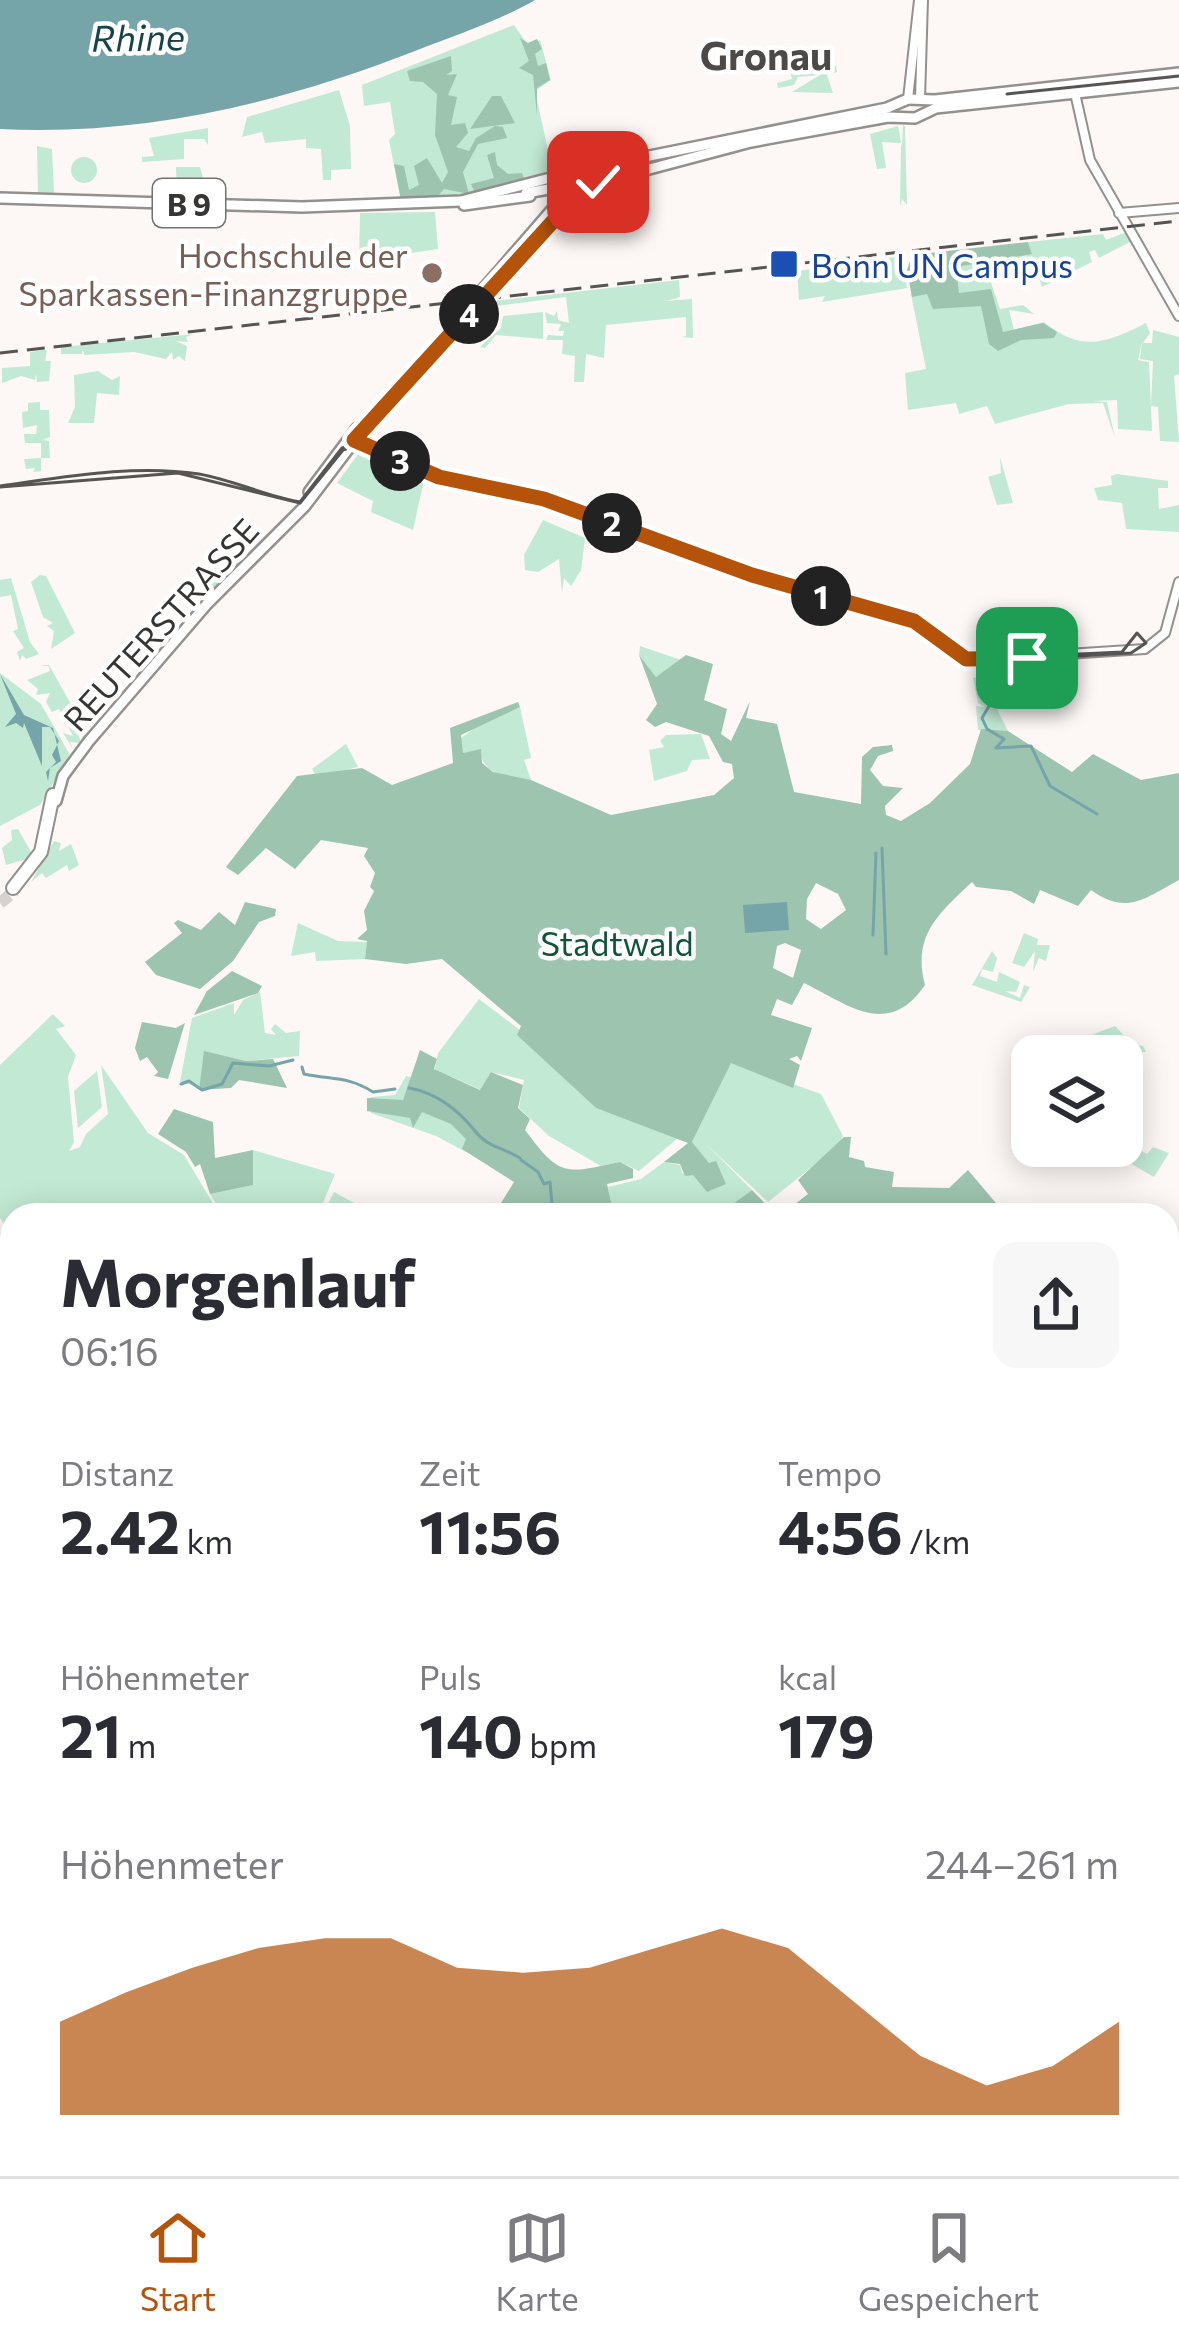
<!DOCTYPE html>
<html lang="de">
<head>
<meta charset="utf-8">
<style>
	:root { --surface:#fff; --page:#f7f7f7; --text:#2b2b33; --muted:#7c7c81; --line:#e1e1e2; --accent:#b45309 }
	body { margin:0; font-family:Commissioner,sans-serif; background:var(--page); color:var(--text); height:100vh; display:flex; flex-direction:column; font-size:45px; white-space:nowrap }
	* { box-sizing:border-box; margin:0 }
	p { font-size:39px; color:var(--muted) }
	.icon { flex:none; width:66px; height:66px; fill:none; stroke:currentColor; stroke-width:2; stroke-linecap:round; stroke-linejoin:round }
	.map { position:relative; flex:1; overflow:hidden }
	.sheet { position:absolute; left:0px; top:1203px; width:1179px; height:975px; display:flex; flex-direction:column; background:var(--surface); border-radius:36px 36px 0 0; box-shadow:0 6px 30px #0003 }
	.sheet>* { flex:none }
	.controls { position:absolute; left:1011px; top:1035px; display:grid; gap:24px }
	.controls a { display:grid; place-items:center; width:132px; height:132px; border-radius:24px; background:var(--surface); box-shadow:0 6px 30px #0003; font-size:60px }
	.pin { position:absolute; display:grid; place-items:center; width:102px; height:102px; color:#fff; margin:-51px; border-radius:24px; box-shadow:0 6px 18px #0006 }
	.km { position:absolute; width:60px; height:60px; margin:-30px; border-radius:50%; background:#222; color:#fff; font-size:33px; line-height:60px; text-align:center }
	.round { display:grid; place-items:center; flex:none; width:126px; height:126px; border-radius:24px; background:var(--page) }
	.summary { display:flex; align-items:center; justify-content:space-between; height:204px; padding:0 60px }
	h1 { font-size:66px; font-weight:700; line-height:90px }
	.figures { display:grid; grid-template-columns:repeat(3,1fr); gap:18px; height:204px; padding:12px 60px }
	.figures div { display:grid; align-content:center }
	.figures b { font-size:60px; font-weight:700 }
	.figures small { font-size:33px; font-weight:400 }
	.figures p { font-size:33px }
	.chart { height:336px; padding:24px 60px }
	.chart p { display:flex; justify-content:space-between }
	.chart svg { width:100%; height:216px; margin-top:12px; fill:var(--accent); opacity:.7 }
	.menu { display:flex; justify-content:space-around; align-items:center; height:168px; border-top:3px solid var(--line); background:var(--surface); font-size:33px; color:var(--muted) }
	.menu a { display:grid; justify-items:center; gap:6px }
	.menu .on { color:var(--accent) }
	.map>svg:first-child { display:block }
</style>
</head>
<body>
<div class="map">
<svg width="1179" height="2176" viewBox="0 0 1179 2176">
	<rect width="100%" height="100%" fill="#fdf8f5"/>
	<!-- green -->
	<g fill="#c2e9d4">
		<path d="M514,25L528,45L540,40L551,80L535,91L553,173L496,191L390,200L400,196L389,140L395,134L390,102L364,106L362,85Z"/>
		<path d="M811,65L831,71L836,65L837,72L827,75L833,93L792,92L820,75L798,77L794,85L778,88L777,83L792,79L790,69Z"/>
		<path d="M339,90L350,126L351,169L331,170V180H323L321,149L306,148V139L265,143L262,132L242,137L247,117Z"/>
		<path d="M903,124L905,127L907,205L902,199L900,207L901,143L882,142L886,168L877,169L870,134L898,126L902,148Z"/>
		<path d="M208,128V145L204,139H184V159L142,162V157L154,156L149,138Z"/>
		<path d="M37,146L52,149L54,195L38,196Z"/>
		<circle cx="84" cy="170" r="13"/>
		<path d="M176,167H200L208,197H177Z"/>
		<path d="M435,212L438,249L359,261L360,213Z"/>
		<path d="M1127,232L1132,241L1099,258L1095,250L1089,252L1092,262L1042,287L1032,257L973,272L974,279L989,277L1000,309L1023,305L1034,314L1009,310L1014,330L1044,322C1082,353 1106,343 1146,323L1150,333L1143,343H1152L1153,330L1179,337V374L1174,376L1179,442L1160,441L1158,407L1151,406L1153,361L1140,359L1142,342L1138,360L1149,362L1152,431L1118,429L1117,400L1093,401L1107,402L1115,438L1103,403L1069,404L995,424L987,406L959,414L956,403L908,410L905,373L926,369L911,294L957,284L955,267L1031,253L1028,242L1103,234L1106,240Z"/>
		<path d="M902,256L907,288L822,302L825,296L799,300L797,271Z"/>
		<path d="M679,280L680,297L666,301L692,299L693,338L681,337L686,336V317L606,325L604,358L586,354L584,382H574L575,356L562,354L563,340H546L548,335L563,336L564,331H558L561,324L547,323L545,312L554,316L557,311L558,320L569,323L566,297L481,308L485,302Z"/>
		<path d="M543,312V339L496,335L485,348L480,347L501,328L503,316Z"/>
		<path d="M194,334L186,337L188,342L176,341L187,346L185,361L179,356L173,360L172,352L166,359L134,352L84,355L83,349L82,354H61V347Z"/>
		<path d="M43,350H47L45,361H51L49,381L37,382L36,374L35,380L21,376L2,383V368L30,366V352Z"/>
		<path d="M98,371L112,380L120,376L119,395L97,393L94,423H68L75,407L74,375Z"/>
		<path d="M40,402V410H49L50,437L43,440L49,441L50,458H41V471L33,472L35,468L26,469L24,459L41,458V443H25L24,434H36L37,425L23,428L22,412L28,411V403Z"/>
		<path d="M359,453L425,475L413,530L371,512L373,501L337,483Z"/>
		<path d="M1000,457L1013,503L997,505L988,477L1001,473Z"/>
		<path d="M1117,474L1168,481V488H1158L1159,509L1179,505V532L1126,529L1122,503L1098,500L1094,488L1112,485L1111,476Z"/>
		<path d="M543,520L585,538L581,570L571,586L564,578L562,593L559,559L538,572L525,570L524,555Z"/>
		<path d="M228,553L241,563L210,594L200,585Z"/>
		<path d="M40,575L46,576L75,633L51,649L54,631L47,626L53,623L43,617L31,582Z"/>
		<path d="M11,578L30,642L39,654L26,659L22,655L20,661L17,652L24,648L13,631L18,629L11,595L0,597V580Z"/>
		<path d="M640,646L681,660L656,677L639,655Z"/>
		<path d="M48,665L41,666L49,665L77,715L71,708L68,717L77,727L78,717L86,733L83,740L82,729L77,730L81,743L70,742L73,749L63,733L73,736L59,709L52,712L46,702L50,693L36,695L38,689L27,680L50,671Z"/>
		<path d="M0,673L41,704L70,755L40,805L0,826Z"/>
		<path d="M991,675L992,699L1008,731L978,730L976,706L985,707L978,703L973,678Z"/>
		<path d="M520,707L531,758L524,760L531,780C510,782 481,773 480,750L463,753L460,739L486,719Z"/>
		<path d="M701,734L710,759L692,760L687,771L654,781L649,750L664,747L660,741L666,735Z"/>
		<path d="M346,744L358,767L317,777L312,769Z"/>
		<path d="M18,829L34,857L6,865L2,848L12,840L11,830Z"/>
		<path d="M54,841L61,843L59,851L71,844L79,865L69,871L67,865L46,878L42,873L31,882Z"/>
		<path d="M298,923L338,941L367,942L365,959L316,961L315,952L291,956Z"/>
		<path d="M1024,933L1038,939L1037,945H1050L1046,961L1039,958L1033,972L1035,951L1024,967L1012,963Z"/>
		<path d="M992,951L997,958L993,972L982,969L980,976L997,982L999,972L1020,982L1016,992L1005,991L1020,998L1024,985L1030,987L1021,1002L972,985Z"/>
		<path d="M260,992L265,1033L276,1035L271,1029L275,1024L286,1033L300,1031L299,1056L246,1061L205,1052L200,1087L180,1082L192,1018L234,1003V1015L243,1000Z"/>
		<path d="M479,999L520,1030L518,1035L596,1108L678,1138L639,1171L620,1162L601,1166L549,1136L519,1108L524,1080L491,1072L481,1090L448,1075L556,1169L612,1206L608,1187L641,1179L664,1162L680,1165L682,1173L693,1174L707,1192L709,1164L692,1142L731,1062L821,1094L843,1136L838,1146L768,1202L706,1144L752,1190L719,1214L698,1215L697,1208L654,1215H510L515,1178L436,1136L371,1113L368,1102L371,1097L395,1095L406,1076L429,1081L447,1076L435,1069L438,1053Z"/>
		<path d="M53,1014L65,1026L56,1029L76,1055L68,1077L74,1142L69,1151L80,1147L86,1134L108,1114L101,1065L148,1133L184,1155L220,1215H30L19,1208L24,1215H12V1245L0,1234L4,1224L0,1218V1065Z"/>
		<path d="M1115,1026L1132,1044L1117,1035L1122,1042L1143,1046L1146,1052L1116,1054L1086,1037Z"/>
		<path d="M97,1071L102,1107L78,1128L74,1091Z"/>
		<path d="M1122,1139L1147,1154L1153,1147L1169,1153L1154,1177L1100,1146H1122Z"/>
		<path d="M253,1150L335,1174L318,1215H223L210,1194L252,1185Z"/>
		<path d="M334,1192L365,1209L363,1215H322Z"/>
		<path d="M0,1289L12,1290V1369L5,1356Z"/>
		<path d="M0,1506L5,1545L12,1548V1594L4,1592Z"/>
	</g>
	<!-- forest -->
	<g fill="#9dc4af" fill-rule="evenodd">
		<path d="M520,38L528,43L537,39L542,49L535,54L538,66L546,63L550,80L537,88V116L533,75L519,68L529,61Z"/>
		<path d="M451,56L452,71L446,75L457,74L448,95L457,97L451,125L465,123L468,133L456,147L469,151L476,138L495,126L503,127L507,138L478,144L463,172L469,194L444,189L438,196L401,200L394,164L404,166L409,190L419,185L414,166L427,158L442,183L448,172L435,135L437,94L423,82L410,81L407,71Z"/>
		<path d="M492,96H501L515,123L470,129Z"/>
		<path d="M495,152L497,165L508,174L522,173L525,182L475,193L471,184L494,178L487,155Z"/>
		<path d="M1028,242L1032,254L956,267L959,293L991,289L1003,332L1043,323L1057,332L1054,338L1021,340L998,351L989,344L981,306L933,309L927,294L912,297L907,270L912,255Z"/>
		<path d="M639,655L656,677L686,655L713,664L704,700L727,709L721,734L731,741L750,701L746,718L777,724L794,792L861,804L862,757L873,747L892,745L893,751L878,756L870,770L883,786L903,788L885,806L886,815L901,821L930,803L970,764L981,729L1008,731L1072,772L1093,754L1141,780L1179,773V880C1145,898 1127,916 1091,890L1078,906L1040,890L1034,904L1011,891L976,887L972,882C938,914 912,936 925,985C888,1039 849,1005 804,983L792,1005L777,999L771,1015L812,1028L801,1061L797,1056L789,1059L800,1065L793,1088L731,1063L692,1142L709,1163L716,1161L726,1184L707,1192L693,1175L685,1176L680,1164L664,1162L688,1143L596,1108L517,1035L521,1026L442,959L406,964L365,959L367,941L357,939L367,930L364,911L374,891L370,887L375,873L364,856L368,848L321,840L295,869L266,848L238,875L226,867L297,776L362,768L392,785L453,763L450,728L518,702L520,707L461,735L463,753L481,749L482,763L493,772L531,780L611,815L714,795L734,778L732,764L723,762L709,736L666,722L655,727L646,720L657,704ZM816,883L838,894L846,910L821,929L806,919L807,899ZM785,943L801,950L793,978L773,968L777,946Z"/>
		<path d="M245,902L276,909L275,916L259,922L233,961L200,989L156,975L145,962L182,933L174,923L178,920L201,930L219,912L235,925Z"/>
		<path d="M232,971L262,986L258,993L194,1015L207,991Z"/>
		<path d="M142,1022L176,1028L185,1023L168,1079L154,1076L158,1072L147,1057L140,1061L135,1048Z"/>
		<path d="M420,1050L437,1059L434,1069L480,1090L491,1072L523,1085L518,1108L530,1119L525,1130C560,1177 564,1174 620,1162L633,1169V1178L607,1184L614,1215H501L496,1211L514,1182L462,1149L466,1139L451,1124L422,1112L413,1128L410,1118L367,1111V1098L403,1100Z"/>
		<path d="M204,1051L246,1061L273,1059L287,1088L239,1080L231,1088L199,1090Z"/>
		<path d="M174,1109L213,1122L215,1158L253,1150V1185L210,1194L200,1164L195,1167L186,1152L158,1134Z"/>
		<path d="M844,1137H851L849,1157L864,1161L865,1167L894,1172L892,1187L949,1188L968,1170L1006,1215H781L808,1194L798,1180Z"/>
		<path d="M752,1190L776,1215H715L719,1214Z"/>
		<path d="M1179,1272V1355L1167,1341V1283Z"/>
		<path d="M1167,1352L1179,1366V1425L1167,1420Z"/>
		<path d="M1167,1836L1179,1842V1905L1167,1904Z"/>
	</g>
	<!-- water -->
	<g fill="#75a4a9">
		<path d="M0,0H535C497,22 456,35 415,51C281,103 145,136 0,129Z"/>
		<path d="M0,674L24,715L53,728L61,761L50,768L48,781L46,772L56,762L52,755L59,741L50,727H42V766L24,723L23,728L16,723L5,727L16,714Z"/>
		<path d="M787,902L789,930L745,933L743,905Z"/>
	</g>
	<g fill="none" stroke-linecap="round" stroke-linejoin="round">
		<!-- stream -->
		<g stroke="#75a4a9" stroke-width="3">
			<path d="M983,676L992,697"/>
			<path d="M992,701L982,718L987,729L1004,739L996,748L1031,746L1050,786L1097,814"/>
			<path d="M882,848L886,954"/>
			<path d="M873,935L876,853"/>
			<path d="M302,1067L304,1074C332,1080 348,1076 373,1092L395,1089"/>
			<path d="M181,1084L189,1081L202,1090L222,1084L233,1063L269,1066L293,1060"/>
			<path d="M409,1088C437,1093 459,1111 475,1131C487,1147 504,1148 520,1158"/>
			<path d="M521,1160L538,1172L544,1184L550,1182L552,1205L569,1215"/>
			<path d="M1167,1409L1179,1414"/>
			<path d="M2,1509L5,1539L12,1546"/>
			<path d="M1167,1898L1179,1901"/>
			<path d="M1167,1929L1179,1937"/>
		</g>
		<!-- highway-tunnel -->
		<path stroke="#d5d1ce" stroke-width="12" stroke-dasharray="12 6" stroke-linecap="butt" d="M0,903L15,891"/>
		<defs>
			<g id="secondary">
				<path d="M1075,93L1090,160L1179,316"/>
				<path d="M908,99L919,0"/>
				<path d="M920,99L923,0"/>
				<path d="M1119,213L1179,208"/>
				<path d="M351,440L446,479L544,499L735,570L914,621L971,660L1145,649L1165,633L1179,582"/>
				<path d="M351,444L382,456"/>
				<path d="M1167,2074L1179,2075"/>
				<path d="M426,2171L446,2172"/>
			</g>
			<g id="primary">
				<path d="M908,99L935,100L1179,73"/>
				<path d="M526,193L560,187"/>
				<path d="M570,197L587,177L603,172"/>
				<path d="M0,198L302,207L461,201L585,169L887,108L908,99"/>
				<path d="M464,205L530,196"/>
				<path d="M515,263L593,184L751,142L888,117L915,118L936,108L1179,82"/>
				<path d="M504,265L568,191"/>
				<path d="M309,492L357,428"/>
				<path d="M56,801L63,776L89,741L207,604L305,506L378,410L470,313"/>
			</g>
			<g id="highway">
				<path d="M13,888L41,852L53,795"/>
				<path d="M0,1605L12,1664"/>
				<path d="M3,1659L12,1692"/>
				<path d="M805,2166L812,2176"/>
			</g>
		</defs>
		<!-- secondary casing -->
		<use href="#secondary" stroke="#94908d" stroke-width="12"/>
		<!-- primary casing -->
		<use href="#primary" stroke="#94908d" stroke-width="14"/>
		<!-- highway casing -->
		<use href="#highway" stroke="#94908d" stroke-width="16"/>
		<!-- secondary -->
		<use href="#secondary" stroke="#fff" stroke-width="8"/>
		<!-- primary -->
		<use href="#primary" stroke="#fff" stroke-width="9"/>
		<!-- highway -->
		<use href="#highway" stroke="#fff" stroke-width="12"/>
		<!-- tram -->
		<g stroke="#575554" stroke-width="3">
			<path d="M1007,94L1179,76"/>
			<path d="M0,486C65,477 134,464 199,474C233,480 266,496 300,502L342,448L358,444L434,474L554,501L731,567L910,619C933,630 948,651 971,659L1122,652L1137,633L1146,643L1131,653L971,662L913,622L767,581L573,510L446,479L354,446L343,450L300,503L178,473L0,487"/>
		</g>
		<!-- rail -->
		<path stroke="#575554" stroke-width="3" stroke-dasharray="18 9" stroke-linecap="butt" d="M0,353L1179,221"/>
		<defs>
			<g id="secondary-bridge">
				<path d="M0,1644L12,1646"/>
				<path d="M0,1650L12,1651"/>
			</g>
			<g id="primary-bridge">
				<path d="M470,313L515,263"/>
				<path d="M461,314L504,265"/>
			</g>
		</defs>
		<!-- secondary-bridge casing -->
		<use href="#secondary-bridge" stroke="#94908d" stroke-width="12" stroke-linecap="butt"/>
		<!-- primary-bridge casing -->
		<use href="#primary-bridge" stroke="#94908d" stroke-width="14" stroke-linecap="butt"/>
		<!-- secondary-bridge -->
		<use href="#secondary-bridge" stroke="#fff" stroke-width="8"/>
		<!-- primary-bridge -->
		<use href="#primary-bridge" stroke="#fff" stroke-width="9"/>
	</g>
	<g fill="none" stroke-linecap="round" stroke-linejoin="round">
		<defs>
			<path id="route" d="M598,182L577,195L354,440L439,477L544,499L752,575L914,621L966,659L1027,658"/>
		</defs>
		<!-- route casing -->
		<use href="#route" stroke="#fff" stroke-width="24"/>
		<!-- route -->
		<use href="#route" stroke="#b45309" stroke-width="15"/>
	</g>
	<!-- markers -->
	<rect fill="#1a4fb4" stroke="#fff" stroke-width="4.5" x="769" y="249" width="30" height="30" rx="6"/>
	<circle fill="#8d6e63" stroke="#fff" stroke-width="4.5" cx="432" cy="273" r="12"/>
	<g text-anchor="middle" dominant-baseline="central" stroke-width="9" stroke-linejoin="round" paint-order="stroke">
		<!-- shield labels -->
		<rect fill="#fff" stroke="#727271" stroke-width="3" x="153" y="179" width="72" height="48" rx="9"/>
		<g font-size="30" font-weight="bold" fill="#363534">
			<text x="189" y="203">B 9</text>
		</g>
		<!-- education labels -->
		<g font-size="33" fill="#785e54" stroke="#fff" text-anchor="end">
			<text x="408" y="254">Hochschule der<tspan x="408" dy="38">Sparkassen-Finanzgruppe</tspan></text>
		</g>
		<!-- transit labels -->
		<g font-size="33" fill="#164399" stroke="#fff" text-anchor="start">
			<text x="811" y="264">Bonn UN Campus</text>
		</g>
		<!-- street labels -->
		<g font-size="33" fill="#363534" stroke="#fff">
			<text transform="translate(160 624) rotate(-48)">REUTERSTRASSE</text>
		</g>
		<!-- park labels -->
		<g font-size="33" fill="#0d5439" stroke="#fff">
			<text x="617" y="942">Stadtwald</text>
		</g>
		<!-- water labels -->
		<g font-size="36" font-style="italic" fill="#174448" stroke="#fff">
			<text transform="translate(138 36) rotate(-1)">Rhine</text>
		</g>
		<!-- quarter labels -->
		<g font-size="39" font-weight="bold" fill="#4d4947" stroke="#fff">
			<text x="766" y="54">Gronau</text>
		</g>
	</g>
</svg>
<div class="controls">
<a><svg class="icon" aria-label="layers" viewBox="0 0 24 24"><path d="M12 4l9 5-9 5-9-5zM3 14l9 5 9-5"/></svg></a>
</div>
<div class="pin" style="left:1027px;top:658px;background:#1e9e55"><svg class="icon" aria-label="arrive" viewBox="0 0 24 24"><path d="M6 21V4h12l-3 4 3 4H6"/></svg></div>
<div class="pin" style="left:598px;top:182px;background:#d93025"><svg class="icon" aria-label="check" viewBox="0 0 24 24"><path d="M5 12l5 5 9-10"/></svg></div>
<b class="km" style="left:821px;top:596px">1</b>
<b class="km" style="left:612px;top:523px">2</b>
<b class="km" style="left:400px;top:461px">3</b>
<b class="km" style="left:469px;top:314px">4</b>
<section class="sheet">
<div class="summary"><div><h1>Morgenlauf</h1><p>06:16</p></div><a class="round"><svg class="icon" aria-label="share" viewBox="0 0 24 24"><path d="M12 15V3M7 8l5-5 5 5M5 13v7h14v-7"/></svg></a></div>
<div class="figures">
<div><p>Distanz</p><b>2.42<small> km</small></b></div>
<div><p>Zeit</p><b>11:56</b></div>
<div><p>Tempo</p><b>4:56<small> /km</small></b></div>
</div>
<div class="figures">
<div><p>Höhenmeter</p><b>21<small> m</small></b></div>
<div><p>Puls</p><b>140<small> bpm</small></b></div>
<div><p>kcal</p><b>179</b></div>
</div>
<div class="chart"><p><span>Höhenmeter</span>244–261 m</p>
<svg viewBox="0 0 160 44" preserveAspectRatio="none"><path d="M0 44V25L10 19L20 14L30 10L40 8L50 8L60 14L70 15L80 14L90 10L100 6L110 10L120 21L130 32L140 38L150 34L160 25V44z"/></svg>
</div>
</section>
</div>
<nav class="menu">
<a class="on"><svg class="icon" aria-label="home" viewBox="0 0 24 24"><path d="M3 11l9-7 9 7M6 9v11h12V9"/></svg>Start</a>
<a><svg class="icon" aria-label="map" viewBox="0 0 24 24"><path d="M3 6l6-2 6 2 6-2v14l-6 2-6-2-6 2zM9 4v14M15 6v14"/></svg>Karte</a>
<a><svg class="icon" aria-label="saved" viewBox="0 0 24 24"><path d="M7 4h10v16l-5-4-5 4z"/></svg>Gespeichert</a>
</nav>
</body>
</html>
